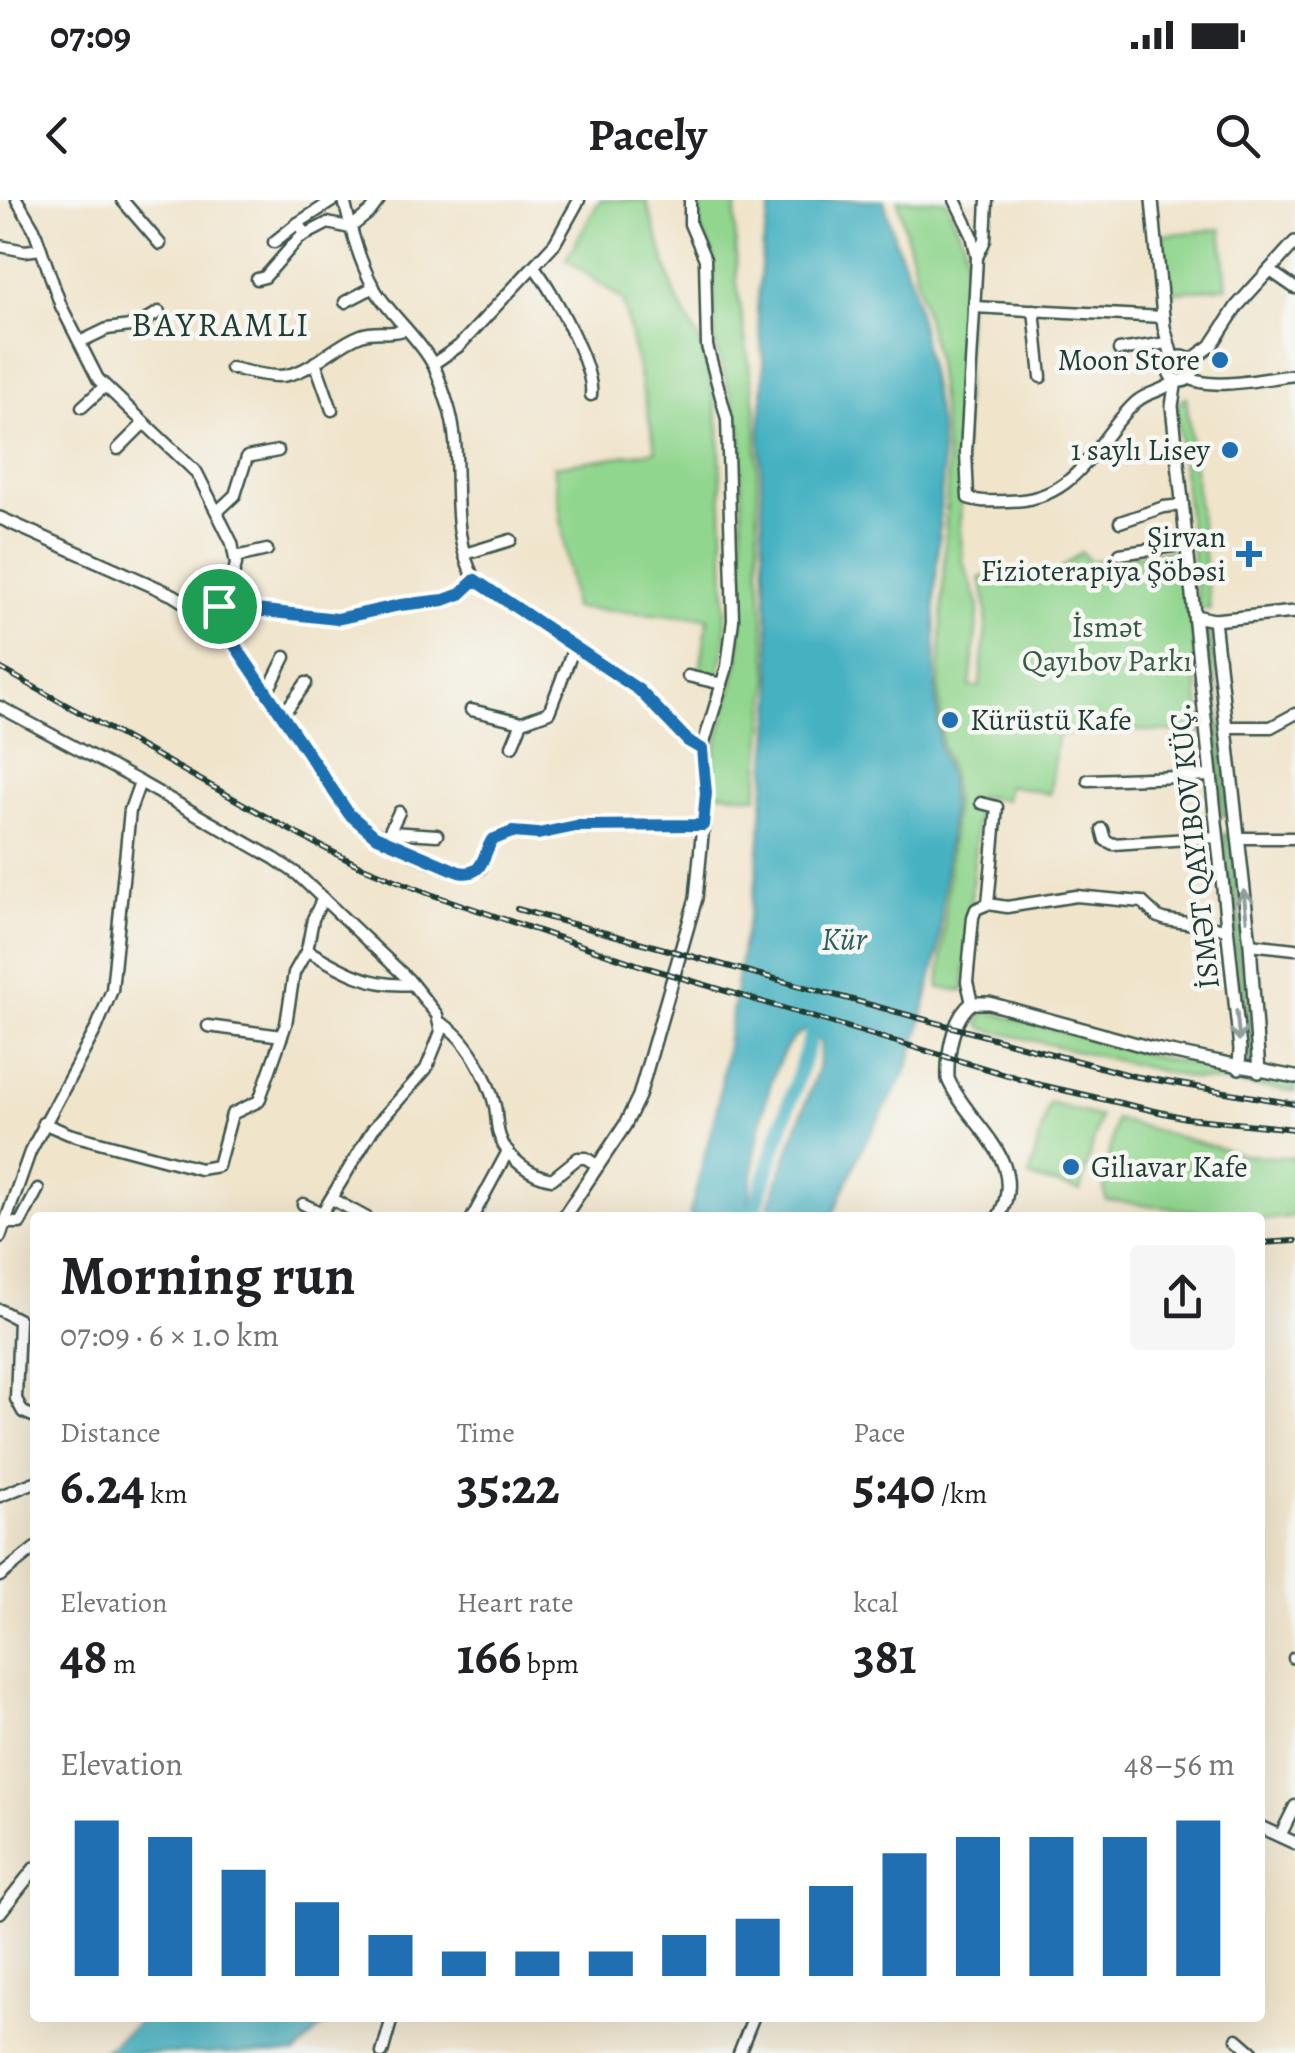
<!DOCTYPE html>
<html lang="en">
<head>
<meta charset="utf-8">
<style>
	:root { --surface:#fff; --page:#f6f6f6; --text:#202124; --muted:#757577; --accent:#1f6fb2 }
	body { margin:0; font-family:Alegreya,serif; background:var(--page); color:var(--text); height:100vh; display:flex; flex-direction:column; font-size:38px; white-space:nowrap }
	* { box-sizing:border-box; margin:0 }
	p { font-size:32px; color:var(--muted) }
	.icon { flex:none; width:55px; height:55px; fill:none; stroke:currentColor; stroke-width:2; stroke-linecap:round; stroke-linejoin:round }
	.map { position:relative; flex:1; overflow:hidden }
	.panel { position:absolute; left:30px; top:1012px; width:1235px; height:810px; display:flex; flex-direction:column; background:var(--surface); border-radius:10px; box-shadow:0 10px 40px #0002 }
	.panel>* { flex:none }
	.pin { position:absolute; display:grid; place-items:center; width:85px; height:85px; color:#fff; margin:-42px; border:5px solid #fff; border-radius:50%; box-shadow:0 2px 10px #0007 }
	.round { display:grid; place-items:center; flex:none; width:105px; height:105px; border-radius:10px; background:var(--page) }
	.headline { display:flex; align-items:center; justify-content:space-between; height:170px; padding:0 30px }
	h1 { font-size:55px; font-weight:600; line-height:75px }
	.stats { display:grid; grid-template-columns:repeat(3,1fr); gap:15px; height:170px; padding:10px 30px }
	.stats div { display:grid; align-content:center }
	.stats b { font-size:50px; font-weight:600 }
	.stats small { font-size:28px; font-weight:400 }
	.stats p { font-size:28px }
	.chart { height:280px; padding:20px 30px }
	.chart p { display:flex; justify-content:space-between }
	.chart svg { width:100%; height:180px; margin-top:10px; stroke:var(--accent); stroke-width:6 }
	.status { display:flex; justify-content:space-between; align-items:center; height:70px; padding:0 50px; background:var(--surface); direction:ltr }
	.status svg { height:28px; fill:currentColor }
	header { display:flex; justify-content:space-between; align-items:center; height:130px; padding:0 30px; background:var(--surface); font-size:45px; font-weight:600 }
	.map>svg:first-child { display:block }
</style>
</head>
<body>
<div class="status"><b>07:09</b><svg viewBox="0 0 49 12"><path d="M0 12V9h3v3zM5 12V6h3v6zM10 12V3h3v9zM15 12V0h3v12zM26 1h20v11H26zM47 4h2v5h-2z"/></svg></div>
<header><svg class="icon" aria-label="back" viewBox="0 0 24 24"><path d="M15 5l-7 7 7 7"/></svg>Pacely<svg class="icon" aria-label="search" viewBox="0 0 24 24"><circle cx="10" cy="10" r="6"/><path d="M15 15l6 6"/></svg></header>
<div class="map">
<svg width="1295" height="1853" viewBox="0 0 1295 1853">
	<rect width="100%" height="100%" fill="#f6f6f2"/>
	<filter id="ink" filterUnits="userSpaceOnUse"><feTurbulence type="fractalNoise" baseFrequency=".01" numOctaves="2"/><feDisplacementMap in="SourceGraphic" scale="20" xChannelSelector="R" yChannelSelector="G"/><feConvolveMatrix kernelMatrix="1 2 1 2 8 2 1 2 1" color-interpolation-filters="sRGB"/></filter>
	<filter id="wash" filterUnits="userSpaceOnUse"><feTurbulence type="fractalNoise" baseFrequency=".0048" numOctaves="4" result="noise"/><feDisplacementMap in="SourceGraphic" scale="40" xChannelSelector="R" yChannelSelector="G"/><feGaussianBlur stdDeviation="2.25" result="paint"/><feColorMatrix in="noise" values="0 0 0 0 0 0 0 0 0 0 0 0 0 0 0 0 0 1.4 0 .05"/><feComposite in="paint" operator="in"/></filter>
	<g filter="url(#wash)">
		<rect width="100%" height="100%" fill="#f0e4cb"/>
		<!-- green -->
		<g fill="#91d68e" stroke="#588a61" stroke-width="2.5">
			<path d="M600,0H646L675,95L699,140L711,181L719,227L726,407V438L719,476L700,471L708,418L573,408L554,266L656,251L623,100L566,59Z"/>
			<path d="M699,0H737L735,20L737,84L756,212L759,367L769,482L757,597L714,592V555L739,458L743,400L741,229L715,144L712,50L699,29Z"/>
			<path d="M898,0H946L964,42L968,71L960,330L963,361L979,406L970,487H980C981,441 994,426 980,378L1004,372L1010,386L1058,371L1081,352L1090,361L1184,349L1202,533L1087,529L1057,536L1050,594L1008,585L1005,600L979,596L964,791L939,788L954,609L951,574L942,544L939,487L948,267L935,155Z"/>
			<path d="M1221,29L1227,87L1168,93L1162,35Z"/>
			<path d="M1186,197L1210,409H1198L1176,205Z"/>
			<path d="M986,811L1164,859L1295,884V891L1194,879L985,829L978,823Z"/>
			<path d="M1049,903L1100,917L1080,991L1029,977Z"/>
			<path d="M1115,919L1243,955L1295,958V1016L1263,1020L1106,1000L1104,985Z"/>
		</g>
		<!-- forest -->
		<g fill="#74b779" stroke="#4a7a56" stroke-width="2.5">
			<path d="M1200,423L1210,425L1230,615L1222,616Z"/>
			<path d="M1232,633L1255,864L1246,863L1223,634Z"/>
		</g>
		<!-- water -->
		<g fill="#44b1c1" stroke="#32777a" stroke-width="2.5">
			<path d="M772,0H884L895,40L913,85L940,231L943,270L935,395L936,491L939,545L948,575L951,611L938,752L917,839L907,870L860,952L832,1017H765L818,868L821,844L816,832L809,829C765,839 751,978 748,1017H689L718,903L742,748L756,681L773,498L763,344L760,233L764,166L757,110L763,44Z"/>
			<path d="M143,1818H331L296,1853H102Z"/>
		</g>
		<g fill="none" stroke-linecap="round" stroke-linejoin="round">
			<!-- river -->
			<path stroke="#44b1c1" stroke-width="15" d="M752,1018L819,812"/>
		</g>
	</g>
	<g filter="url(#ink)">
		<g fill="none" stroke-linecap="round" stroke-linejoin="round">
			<defs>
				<g id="minor">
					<path d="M17,0L34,29L61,106L98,179L197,273L232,343L236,364L232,380L224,398L209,418"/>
					<path d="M122,0L160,44"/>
					<path d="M344,0C351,30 359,61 374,88C390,115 416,135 431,161C439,174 443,191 448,205C466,261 445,326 475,380L639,490L688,541L702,549"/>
					<path d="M690,0V24L705,59L707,146L727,219L733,420L727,467L702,549L706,599L703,625"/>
					<path d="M955,0L972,35L977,57L966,252L968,298C981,303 994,301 1007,301C1080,301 1092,243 1136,202C1148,191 1164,192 1176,180"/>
					<path d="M306,34L298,23L334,0"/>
					<path d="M274,42L298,23"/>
					<path d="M0,46L25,51L41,49"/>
					<path d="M977,57L985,40L987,0"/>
					<path d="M534,67C552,88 595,169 591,195"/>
					<path d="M1269,70L1295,88"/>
					<path d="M257,79L265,77L299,38L328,23L350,28L370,12L379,0"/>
					<path d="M345,102L374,87"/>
					<path d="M974,107L1163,117"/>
					<path d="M1034,110L1041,177"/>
					<path d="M80,142L107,129L138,125L159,112"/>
					<path d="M1119,150L1167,143"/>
					<path d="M315,162L332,210"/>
					<path d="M433,164L459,146L555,43L579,0"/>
					<path d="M231,168C246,171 262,176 277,176C309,176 333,145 361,135C377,129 391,136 406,129"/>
					<path d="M1189,178C1214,191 1266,178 1295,175"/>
					<path d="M82,207L104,187"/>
					<path d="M118,249L143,224"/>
					<path d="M218,311L235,295L247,257L278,251"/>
					<path d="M1120,322L1164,307L1183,305"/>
					<path d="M465,354L511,340"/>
					<path d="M1120,354L1187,344"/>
					<path d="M236,357L267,350"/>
					<path d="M219,406L337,419L400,405L444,400L459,394L475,380"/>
					<path d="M688,476L722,484"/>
					<path d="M264,489L272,483L285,457"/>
					<path d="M0,507L140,582L275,659L297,674L409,780L437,815L441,832L426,869L373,929L319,1018"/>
					<path d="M471,510L522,522L549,512L575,445"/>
					<path d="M282,516L306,483"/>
					<path d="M1226,527H1271L1295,514"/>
					<path d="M512,546L522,522"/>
					<path d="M1088,580L1211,576"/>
					<path d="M1102,629L1105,640L1113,644L1217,637"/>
					<path d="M390,632L437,635"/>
					<path d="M388,635L399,612"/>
					<path d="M1238,638H1295"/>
					<path d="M988,704L1007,707L1076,696L1142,702L1158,717L1167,720L1227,729"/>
					<path d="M1250,744L1295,749"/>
					<path d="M307,750C341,770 371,788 412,784"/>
					<path d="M972,803L967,782L973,717L976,709L988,704L997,607L981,603"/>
					<path d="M441,823C467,837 488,878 495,906C497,916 496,927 500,937C507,958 531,976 552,979L578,958H586L598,966"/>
					<path d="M208,826L282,836"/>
					<path d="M43,923L69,934L200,969L218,966L232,914L259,901L286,824L294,773L307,750L313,719L323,698"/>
					<path d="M332,999L367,1018"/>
					<path d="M303,1004L322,1013"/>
					<path d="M472,1018L508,951"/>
					<path d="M7,1023H20L38,989"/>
					<path d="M0,1037L30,952L96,829L112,790L130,610L140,582"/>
					<path d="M0,1110L19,1120L16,1199L23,1212L35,1217"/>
					<path d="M0,1296L35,1282"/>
					<path d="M0,1376L35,1348"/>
					<path d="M1294,1458H1295"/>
					<path d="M1280,1636L1295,1606"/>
					<path d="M1237,1839L1253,1853"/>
					<path d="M382,1853L392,1818"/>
					<path d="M739,1853L753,1818"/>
				</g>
				<g id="tertiary">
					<path d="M1152,0L1164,127L1173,160"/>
					<circle cx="1181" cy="169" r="12"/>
					<path d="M1190,161L1211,146L1237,106L1295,42"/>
					<path d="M1176,180L1172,206L1240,849L1239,868"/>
					<path d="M0,318L173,395L209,418L231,441L349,614C378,640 428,664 467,673L480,669L492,640L512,632L538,634L576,626L703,625L696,698L639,896L625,925L563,1018"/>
					<path d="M1195,416L1214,420L1295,412"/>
					<path d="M1214,420L1250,744L1259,872"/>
					<path d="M998,1018C1031,960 969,927 948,879C947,856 952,818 972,803H989L1155,849L1295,877"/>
					<path d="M1260,1627L1295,1643"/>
					<path d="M0,1712L35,1668"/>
				</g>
			</defs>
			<!-- minor casing -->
			<use href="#minor" stroke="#3e564b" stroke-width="15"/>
			<!-- tertiary casing -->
			<use href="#tertiary" stroke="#3e564b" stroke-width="16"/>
			<!-- minor -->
			<use href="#minor" stroke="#fff" stroke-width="10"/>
			<!-- tertiary -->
			<use href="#tertiary" stroke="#fff" stroke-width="11"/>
			<defs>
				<g id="rail">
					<path d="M0,468L299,635L358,665L430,694L645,767L1041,885L1186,918L1295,929"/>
					<path d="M517,709L1133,876L1295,904"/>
					<path d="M1260,1043L1295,1041"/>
				</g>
			</defs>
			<!-- rail casing -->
			<use href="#rail" stroke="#1f3d34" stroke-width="6"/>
			<!-- rail -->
			<use href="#rail" stroke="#f6f6f2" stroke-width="2.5" stroke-dasharray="8" stroke-linecap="butt"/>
		</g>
		<!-- one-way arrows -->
		<defs><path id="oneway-shaft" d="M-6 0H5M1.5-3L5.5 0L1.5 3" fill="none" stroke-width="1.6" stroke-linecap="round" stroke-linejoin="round" transform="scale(2.5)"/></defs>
		<g stroke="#8f9e9a">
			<use href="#oneway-shaft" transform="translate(1245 705) rotate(-96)"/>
			<use href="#oneway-shaft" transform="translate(1238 826) rotate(84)"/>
		</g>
	</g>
	<g fill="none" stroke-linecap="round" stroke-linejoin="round" filter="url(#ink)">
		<defs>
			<path id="route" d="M475,380L639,490L688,541L702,549L706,593L703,625L576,626L538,634L512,632L492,640C482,656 484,677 459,672L375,636L349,614L232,441L209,418L219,406L337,419L400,405L444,400L460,394Z"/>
		</defs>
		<!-- route casing -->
		<use href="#route" stroke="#fff" stroke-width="20"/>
		<!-- route -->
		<use href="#route" stroke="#1f6fb2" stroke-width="12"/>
	</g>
	<!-- markers -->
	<g fill="#1f6fb2" stroke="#f6f6f2" stroke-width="4">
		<circle cx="1220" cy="160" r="10"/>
		<circle cx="1230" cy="250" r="10"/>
		<path d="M1244 339h10v10h10v10h-10v10h-10v-10h-10v-10h10z"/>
		<circle cx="950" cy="520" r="10"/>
		<circle cx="1071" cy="967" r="10"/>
	</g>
	<g text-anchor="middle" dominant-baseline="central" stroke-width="9" stroke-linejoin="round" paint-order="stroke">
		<!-- poi labels -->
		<g font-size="30" fill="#1f3d34" stroke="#f6f6f2" text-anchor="end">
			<text x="1200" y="160">Moon Store</text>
			<text x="1210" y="250">1 saylı Lisey</text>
			<text x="1226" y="337">Şirvan<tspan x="1226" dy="34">Fizioterapiya Şöbəsi</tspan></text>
			<text x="970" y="520" text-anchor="start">Kürüstü Kafe</text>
			<text x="1091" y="967" text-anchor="start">Gilıavar Kafe</text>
		</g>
		<!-- park labels -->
		<g font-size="30" fill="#365c46" stroke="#f6f6f2">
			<text x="1107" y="427">İsmət<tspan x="1107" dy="34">Qayıbov Parkı</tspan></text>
		</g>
		<!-- street labels -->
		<g font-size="30" fill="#1f3d34" stroke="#f6f6f2">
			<text transform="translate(1194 646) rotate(-96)">İSMƏT QAYIBOV KÜÇ.</text>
		</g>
		<!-- water labels -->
		<g font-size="32" font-style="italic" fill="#2a605e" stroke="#f6f6f2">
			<text x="844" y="739">Kür</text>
		</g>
		<!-- quarter labels -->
		<g font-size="35" letter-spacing="2.5" fill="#1f3d34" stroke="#f6f6f2">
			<text x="221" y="124">BAYRAMLI</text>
		</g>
	</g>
</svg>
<div class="pin" style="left:219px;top:406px;background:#1e9e55"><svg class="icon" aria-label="arrive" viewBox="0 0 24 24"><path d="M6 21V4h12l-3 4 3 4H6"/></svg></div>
<section class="panel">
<div class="headline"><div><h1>Morning run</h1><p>07:09 · 6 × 1.0 km</p></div><a class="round"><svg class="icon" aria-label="share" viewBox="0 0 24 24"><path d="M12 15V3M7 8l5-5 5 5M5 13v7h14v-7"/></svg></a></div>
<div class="stats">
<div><p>Distance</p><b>6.24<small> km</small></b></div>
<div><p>Time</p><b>35:22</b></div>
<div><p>Pace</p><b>5:40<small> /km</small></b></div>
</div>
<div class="stats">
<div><p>Elevation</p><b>48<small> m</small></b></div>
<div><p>Heart rate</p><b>166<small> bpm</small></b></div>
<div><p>kcal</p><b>381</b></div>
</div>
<div class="chart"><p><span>Elevation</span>48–56 m</p>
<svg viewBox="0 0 160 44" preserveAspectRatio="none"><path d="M5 44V6M15 44V10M25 44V18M35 44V26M45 44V34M55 44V38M65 44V38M75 44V38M85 44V34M95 44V30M105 44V22M115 44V14M125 44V10M135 44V10M145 44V10M155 44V6"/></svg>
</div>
</section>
</div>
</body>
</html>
